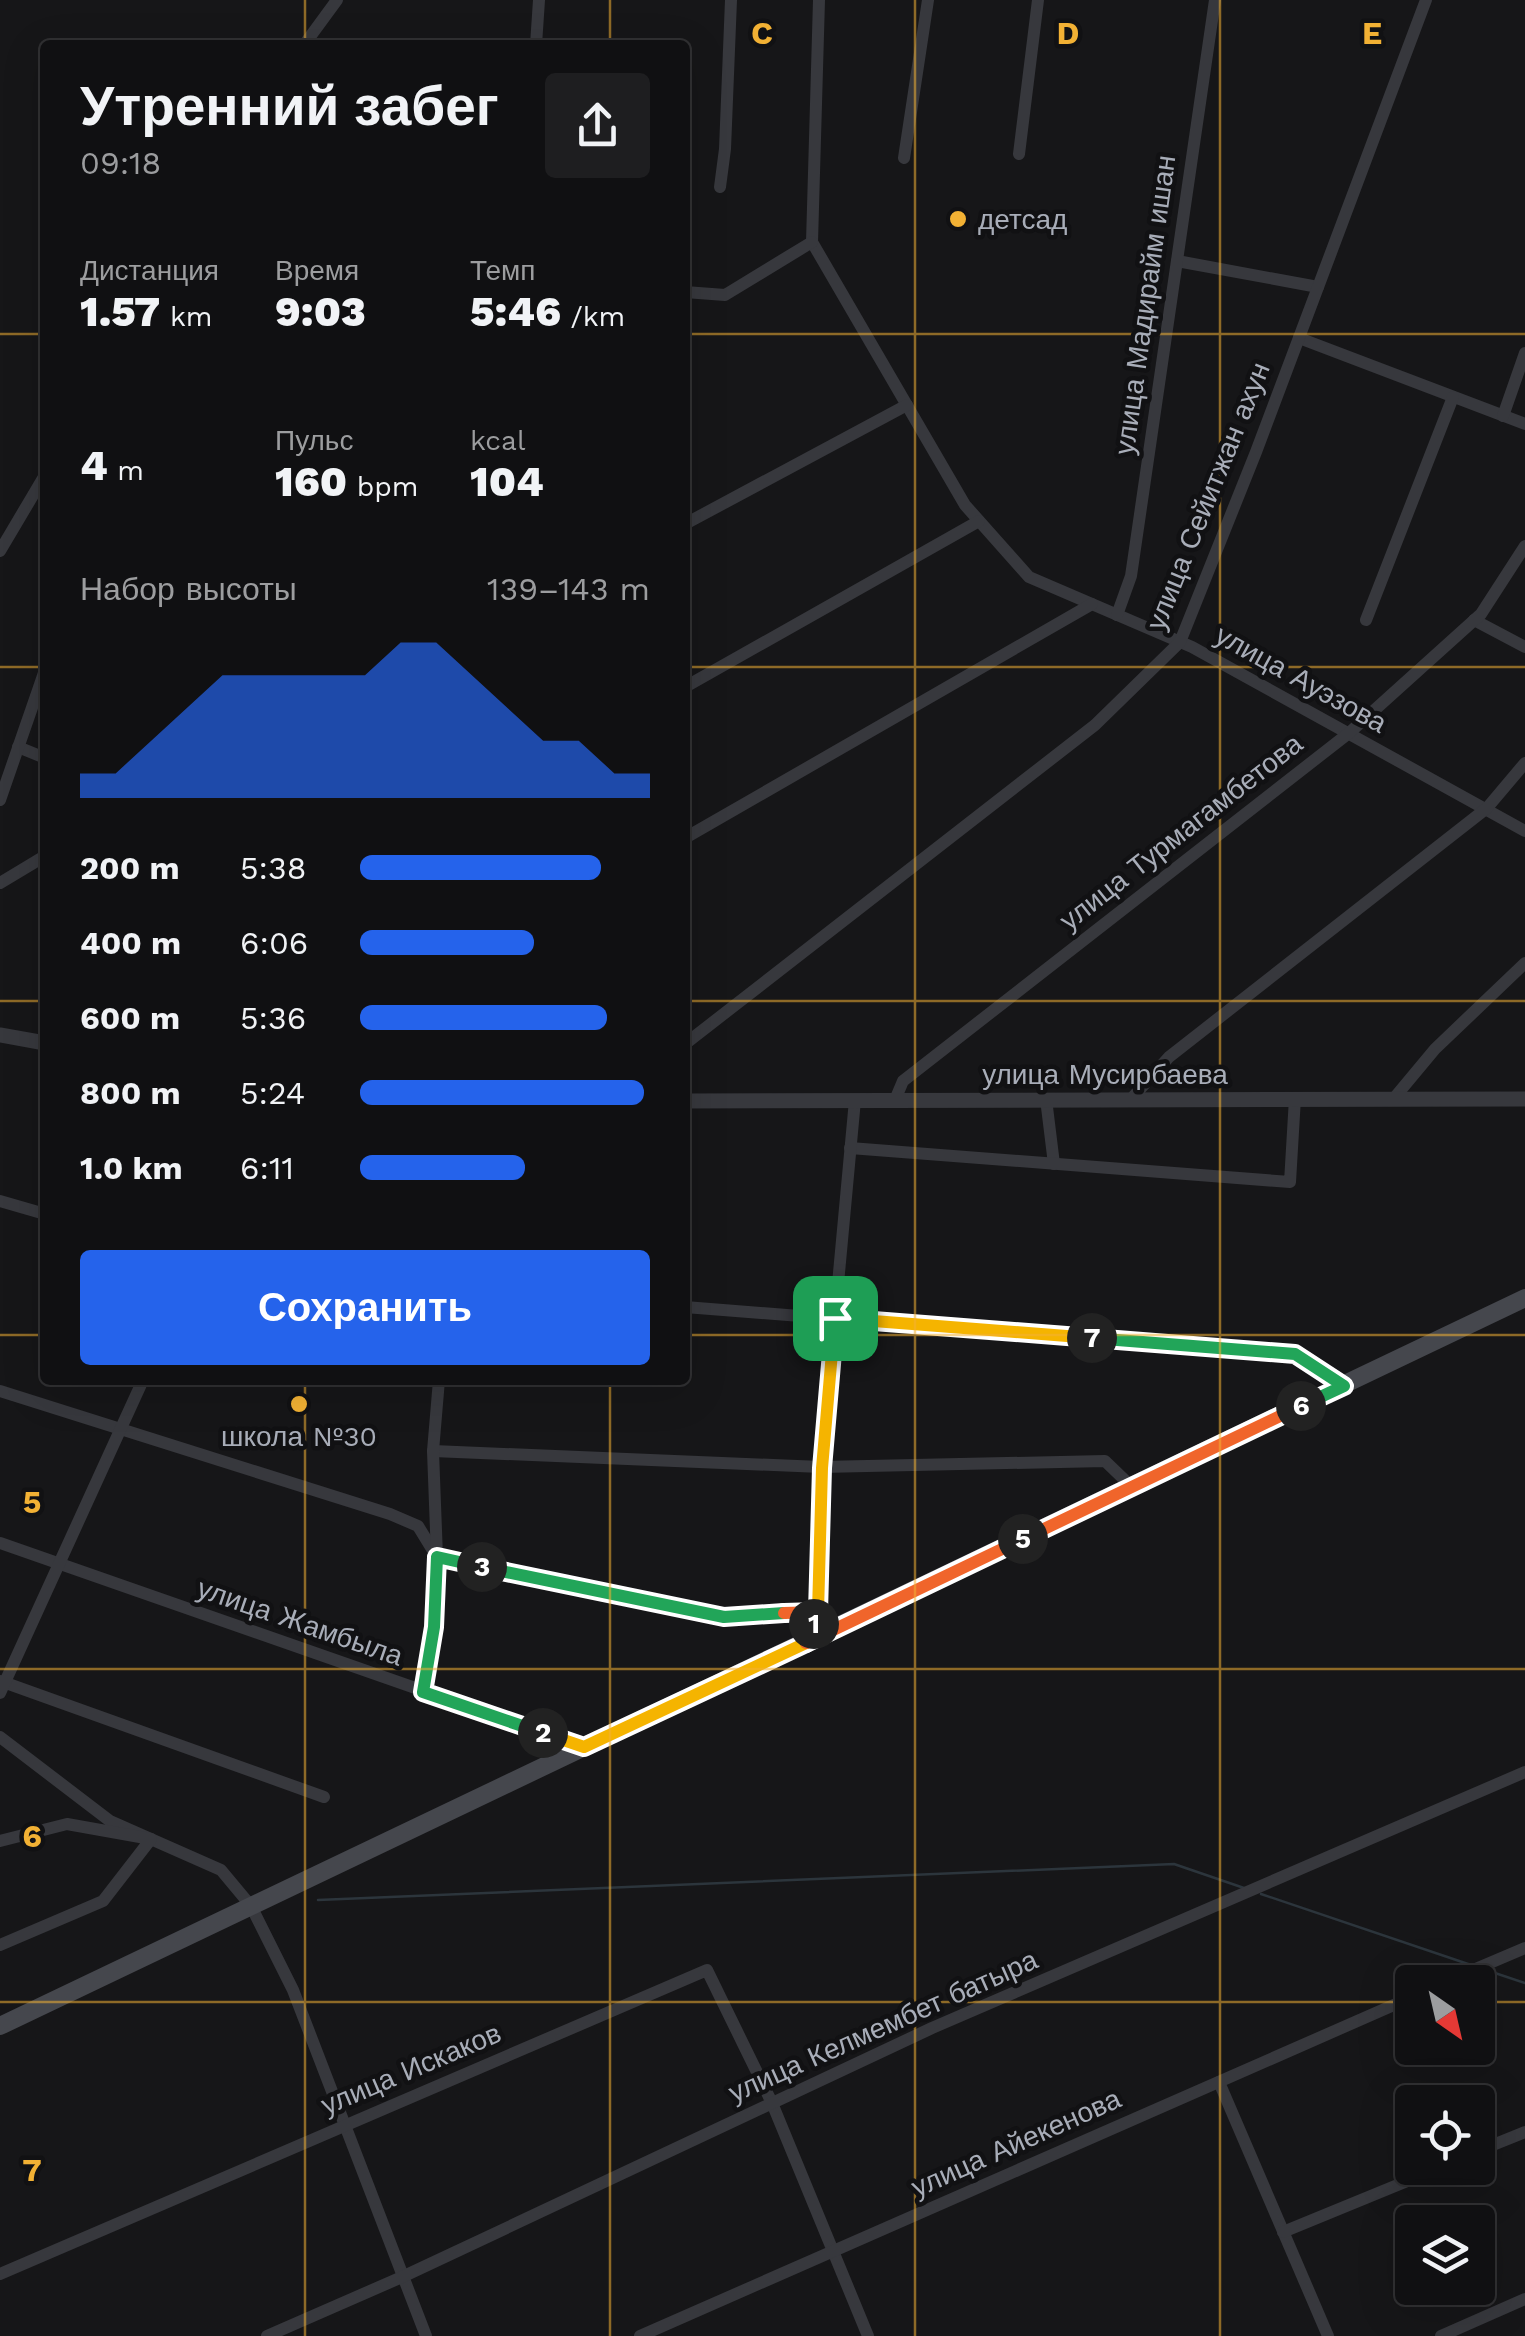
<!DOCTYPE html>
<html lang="ru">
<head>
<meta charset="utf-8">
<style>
	:root { --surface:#101012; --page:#1e1e20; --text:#f1f3f6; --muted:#9c9d9f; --line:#303032; --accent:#2563eb }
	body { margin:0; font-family:"Work Sans",sans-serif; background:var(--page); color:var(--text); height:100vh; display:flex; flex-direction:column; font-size:38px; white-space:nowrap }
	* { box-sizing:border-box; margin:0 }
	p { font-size:32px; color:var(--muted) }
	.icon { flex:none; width:55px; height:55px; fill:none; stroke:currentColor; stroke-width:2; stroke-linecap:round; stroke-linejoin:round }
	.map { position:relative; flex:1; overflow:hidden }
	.details { position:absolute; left:40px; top:40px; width:650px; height:1345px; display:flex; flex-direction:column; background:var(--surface); border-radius:10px; box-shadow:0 10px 40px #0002,0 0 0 2px var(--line) }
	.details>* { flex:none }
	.needle { width:65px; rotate:146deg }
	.buttons { position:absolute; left:1395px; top:1965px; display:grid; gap:20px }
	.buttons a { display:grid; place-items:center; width:100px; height:100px; border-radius:10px; background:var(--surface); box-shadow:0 10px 40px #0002,0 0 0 2px var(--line); font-size:50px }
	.pin { position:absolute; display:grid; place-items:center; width:85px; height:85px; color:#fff; margin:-42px; border-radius:20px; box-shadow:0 5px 15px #0006 }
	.km { position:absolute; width:50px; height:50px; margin:-25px; border-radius:50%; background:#222; color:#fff; font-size:28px; line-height:50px; text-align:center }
	.round { display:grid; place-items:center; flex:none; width:105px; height:105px; border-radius:10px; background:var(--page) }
	.overview { display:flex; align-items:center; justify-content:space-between; height:170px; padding:0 40px }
	h1 { font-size:55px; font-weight:800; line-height:75px }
	.stats { display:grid; grid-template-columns:repeat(3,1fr); gap:15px; height:170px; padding:10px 40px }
	.stats div { display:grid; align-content:center }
	.stats b { font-size:42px; font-weight:800 }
	.stats small { font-size:28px; font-weight:400 }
	.stats p { font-size:28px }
	.chart { height:280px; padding:20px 40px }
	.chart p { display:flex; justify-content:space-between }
	.chart svg { width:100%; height:180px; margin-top:10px; fill:var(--accent); opacity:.7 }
	.cta { display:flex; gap:20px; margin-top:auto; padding:20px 40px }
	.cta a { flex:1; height:115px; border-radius:10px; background:var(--accent); color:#fff; font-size:40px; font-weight:800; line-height:115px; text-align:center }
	ul { padding:0 40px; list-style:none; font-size:32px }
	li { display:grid; grid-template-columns:160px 120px 1fr; align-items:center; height:75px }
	li i { height:25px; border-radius:12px; background:var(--accent) }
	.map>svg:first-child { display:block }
</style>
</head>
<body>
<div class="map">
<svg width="1525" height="2336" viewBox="0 0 1525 2336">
	<rect width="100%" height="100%" fill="#161618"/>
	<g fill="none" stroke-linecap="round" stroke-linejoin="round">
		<!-- stream -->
		<g stroke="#2c353c" stroke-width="2.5">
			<path d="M1261,1894L1471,1965"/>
			<path d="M318,1900L1174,1864L1244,1888"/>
			<path d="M1489,1971L1525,1983"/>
		</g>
		<!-- minor -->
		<g stroke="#37383d" stroke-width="12">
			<path d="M304,45L337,0"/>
			<path d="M536,45L539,0"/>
			<path d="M1019,154L1038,0"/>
			<path d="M904,158L928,0"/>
			<path d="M720,187L725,149L731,0"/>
			<path d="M812,242L965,505L1029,577L1192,647L1525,831"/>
			<path d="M812,242L819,0"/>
			<path d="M1177,261L1318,287"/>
			<path d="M685,292L725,295L812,242"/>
			<path d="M1299,338L1525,424"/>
			<path d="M1503,416L1525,353"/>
			<path d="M685,524L907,405"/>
			<path d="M0,551L45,475"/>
			<path d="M1117,615L1131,576L1215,0"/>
			<path d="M1366,620L1453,397"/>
			<path d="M1474,620L1525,647"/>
			<path d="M685,687L979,521"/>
			<path d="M18,747L45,758"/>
			<path d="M0,800L45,670"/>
			<path d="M685,838L1092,604"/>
			<path d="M0,883L45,856"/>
			<path d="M685,1044L1095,725L1180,642L1256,452L1426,0"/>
			<path d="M1395,1097L1435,1049L1525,963"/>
			<path d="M1132,1098L1169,1057L1487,808L1525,763"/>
			<path d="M1046,1099L1054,1164"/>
			<path d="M895,1100L903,1081L1349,733L1481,614L1525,546"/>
			<path d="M850,1148L1290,1182L1295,1098"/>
			<path d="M0,1201L45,1214"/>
			<path d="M685,1307L1295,1355L1343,1386"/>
			<path d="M0,1391L390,1514L418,1526L437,1557L724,1617L819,1612"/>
			<path d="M433,1451L821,1467L1105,1461L1132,1487"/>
			<path d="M0,1543L584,1747"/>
			<path d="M806,1643L819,1612L821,1467L855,1100"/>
			<path d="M0,1681L324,1797"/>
			<path d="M423,1692L434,1627L437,1557L433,1451L439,1380"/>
			<path d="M0,1693L143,1380"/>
			<path d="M0,1737L110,1821L221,1870L251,1906L293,1990L426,2336"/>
			<path d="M0,1841L67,1824L151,1839L103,1901L0,1945"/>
			<path d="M1445,1982L1525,1948"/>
			<path d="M1219,2082L1328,2336"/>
			<path d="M1478,2151L1525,2132"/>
			<path d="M1283,2232L1439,2168"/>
			<path d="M0,2274L707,1970L772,2103L868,2336"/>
			<path d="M267,2336L402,2277L932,2028L1525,1772"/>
			<path d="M640,2336L1412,1997"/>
			<path d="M1441,2336L1525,2299"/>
		</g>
		<!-- tertiary -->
		<g stroke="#37383d" stroke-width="15">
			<path d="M0,1035L45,1043"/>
			<path d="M685,1101L1525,1099"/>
		</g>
		<!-- secondary -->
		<path stroke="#45474d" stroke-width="18" d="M0,2026L1525,1298"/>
	</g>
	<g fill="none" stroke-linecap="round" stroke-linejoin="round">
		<defs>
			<path id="split-1" d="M814,1624L818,1612L822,1468L835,1318"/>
			<path id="split-2" d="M543,1733L584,1747L806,1643L814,1624"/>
			<path id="split-3" d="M482,1567L437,1557L434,1627L423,1692L543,1733"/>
			<path id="split-4" d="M482,1567L724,1617L784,1613"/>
			<path id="split-5" d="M784,1613L818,1612L806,1643L1023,1539"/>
			<path id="split-6" d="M1023,1539L1301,1406"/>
			<path id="split-7" d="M1092,1338L1295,1354L1344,1386L1301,1406"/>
			<path id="split-8" d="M835,1318L1092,1338"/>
		</defs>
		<!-- split-1 casing -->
		<use href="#split-1" stroke="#fff" stroke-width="20"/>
		<!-- split-2 casing -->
		<use href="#split-2" stroke="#fff" stroke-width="20"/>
		<!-- split-3 casing -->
		<use href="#split-3" stroke="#fff" stroke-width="20"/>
		<!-- split-4 casing -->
		<use href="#split-4" stroke="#fff" stroke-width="20"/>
		<!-- split-5 casing -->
		<use href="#split-5" stroke="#fff" stroke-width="20"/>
		<!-- split-6 casing -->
		<use href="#split-6" stroke="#fff" stroke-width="20"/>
		<!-- split-7 casing -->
		<use href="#split-7" stroke="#fff" stroke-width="20"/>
		<!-- split-8 casing -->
		<use href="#split-8" stroke="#fff" stroke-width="20"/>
		<!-- split-1 -->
		<use href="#split-1" stroke="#f5b400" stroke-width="12"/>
		<!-- split-2 -->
		<use href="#split-2" stroke="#f5b400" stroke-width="12"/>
		<!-- split-3 -->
		<use href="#split-3" stroke="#22a559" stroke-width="12"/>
		<!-- split-4 -->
		<use href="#split-4" stroke="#22a559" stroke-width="12"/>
		<!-- split-5 -->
		<use href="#split-5" stroke="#f0652b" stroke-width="12"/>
		<!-- split-6 -->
		<use href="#split-6" stroke="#f0652b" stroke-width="12"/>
		<!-- split-7 -->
		<use href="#split-7" stroke="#22a559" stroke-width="12"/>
		<!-- split-8 -->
		<use href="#split-8" stroke="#f5b400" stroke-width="12"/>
	</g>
	<!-- grid -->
	<path fill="none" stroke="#f2b134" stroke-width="2.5" stroke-opacity="0.55" d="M305,0V45M610,0V45M915,0V2336M1220,0V2336M0,334H45M685,334H1525M0,667H45M685,667H1525M0,1001H45M685,1001H1525M0,1335H45M685,1335H1525M305,1380V2336M610,1380V2336M0,1669H1525M0,2002H1412M1478,2002H1525"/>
	<!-- markers -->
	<g fill="#f2b134" stroke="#111113" stroke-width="4">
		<circle cx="958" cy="219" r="10"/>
		<circle cx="299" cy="1404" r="10"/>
	</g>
	<g text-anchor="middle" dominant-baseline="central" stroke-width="9" stroke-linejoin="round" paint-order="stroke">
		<!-- poi labels -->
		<g font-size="28" fill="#a8adb8" stroke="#111113" text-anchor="start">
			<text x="978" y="219">детсад</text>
			<text x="299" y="1436" text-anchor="middle">школа №30</text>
		</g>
		<!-- street labels -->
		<g font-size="28" fill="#a8adb8" stroke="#111113">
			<text transform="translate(1145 305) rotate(-82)">улица Мадирайм ишан</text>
			<text transform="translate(1208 496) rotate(-68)">улица Сейитжан ахун</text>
			<text transform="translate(1301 679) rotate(29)">улица Ауэзова</text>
			<text transform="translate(1181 832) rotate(-38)">улица Турмагамбетова</text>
			<text x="1105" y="1074">улица Мусирбаева</text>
			<text transform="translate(300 1622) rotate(19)">улица Жамбыла</text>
			<text transform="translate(883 2026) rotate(-24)">улица Келмембет батыра</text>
			<text transform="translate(411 2069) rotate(-23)">улица Искаков</text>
			<text transform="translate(1016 2143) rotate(-24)">улица Айекенова</text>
		</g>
	</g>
	<g font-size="32" text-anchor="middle" font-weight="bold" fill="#f2b134" stroke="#111113" stroke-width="9" stroke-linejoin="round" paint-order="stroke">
		<text x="762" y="44">C</text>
		<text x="1068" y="44">D</text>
		<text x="1372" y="44">E</text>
		<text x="32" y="1513">5</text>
		<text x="32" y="1847">6</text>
		<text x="32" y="2181">7</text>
	</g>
</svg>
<div class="buttons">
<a><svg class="needle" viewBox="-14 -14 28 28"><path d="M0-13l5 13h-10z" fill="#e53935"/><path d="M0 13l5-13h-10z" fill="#9c9d9f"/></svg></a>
<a><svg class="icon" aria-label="locate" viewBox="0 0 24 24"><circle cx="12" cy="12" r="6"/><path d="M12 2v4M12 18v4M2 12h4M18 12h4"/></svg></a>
<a><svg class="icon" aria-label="layers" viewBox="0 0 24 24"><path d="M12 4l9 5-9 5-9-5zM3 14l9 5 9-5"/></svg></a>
</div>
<div class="pin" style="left:835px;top:1318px;background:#1e9e55"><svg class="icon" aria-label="arrive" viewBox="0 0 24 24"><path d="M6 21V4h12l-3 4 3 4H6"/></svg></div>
<b class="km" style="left:814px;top:1624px">1</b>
<b class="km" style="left:543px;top:1733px">2</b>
<b class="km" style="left:482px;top:1567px">3</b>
<b class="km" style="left:1023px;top:1539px">5</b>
<b class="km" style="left:1301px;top:1406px">6</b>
<b class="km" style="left:1092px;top:1338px">7</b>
<section class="details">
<div class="overview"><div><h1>Утренний забег</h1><p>09:18</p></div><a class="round"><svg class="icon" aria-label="share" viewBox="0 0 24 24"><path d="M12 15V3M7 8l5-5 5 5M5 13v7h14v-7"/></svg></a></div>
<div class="stats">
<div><p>Дистанция</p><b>1.57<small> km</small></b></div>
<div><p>Время</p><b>9:03</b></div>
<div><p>Темп</p><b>5:46<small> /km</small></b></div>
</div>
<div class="stats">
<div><b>4<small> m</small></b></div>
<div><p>Пульс</p><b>160<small> bpm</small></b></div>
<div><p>kcal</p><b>104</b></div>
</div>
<div class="chart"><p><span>Набор высоты</span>139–143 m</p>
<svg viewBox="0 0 160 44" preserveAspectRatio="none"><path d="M0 44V38L10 38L20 30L30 22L40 14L50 14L60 14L70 14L80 14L90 6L100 6L110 14L120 22L130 30L140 30L150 38L160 38V44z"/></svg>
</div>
<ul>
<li><b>200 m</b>5:38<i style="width:83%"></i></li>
<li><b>400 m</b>6:06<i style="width:60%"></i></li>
<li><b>600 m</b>5:36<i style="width:85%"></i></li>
<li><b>800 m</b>5:24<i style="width:98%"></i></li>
<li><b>1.0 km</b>6:11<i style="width:57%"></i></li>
</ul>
<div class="cta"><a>Сохранить</a></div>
</section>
</div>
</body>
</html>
